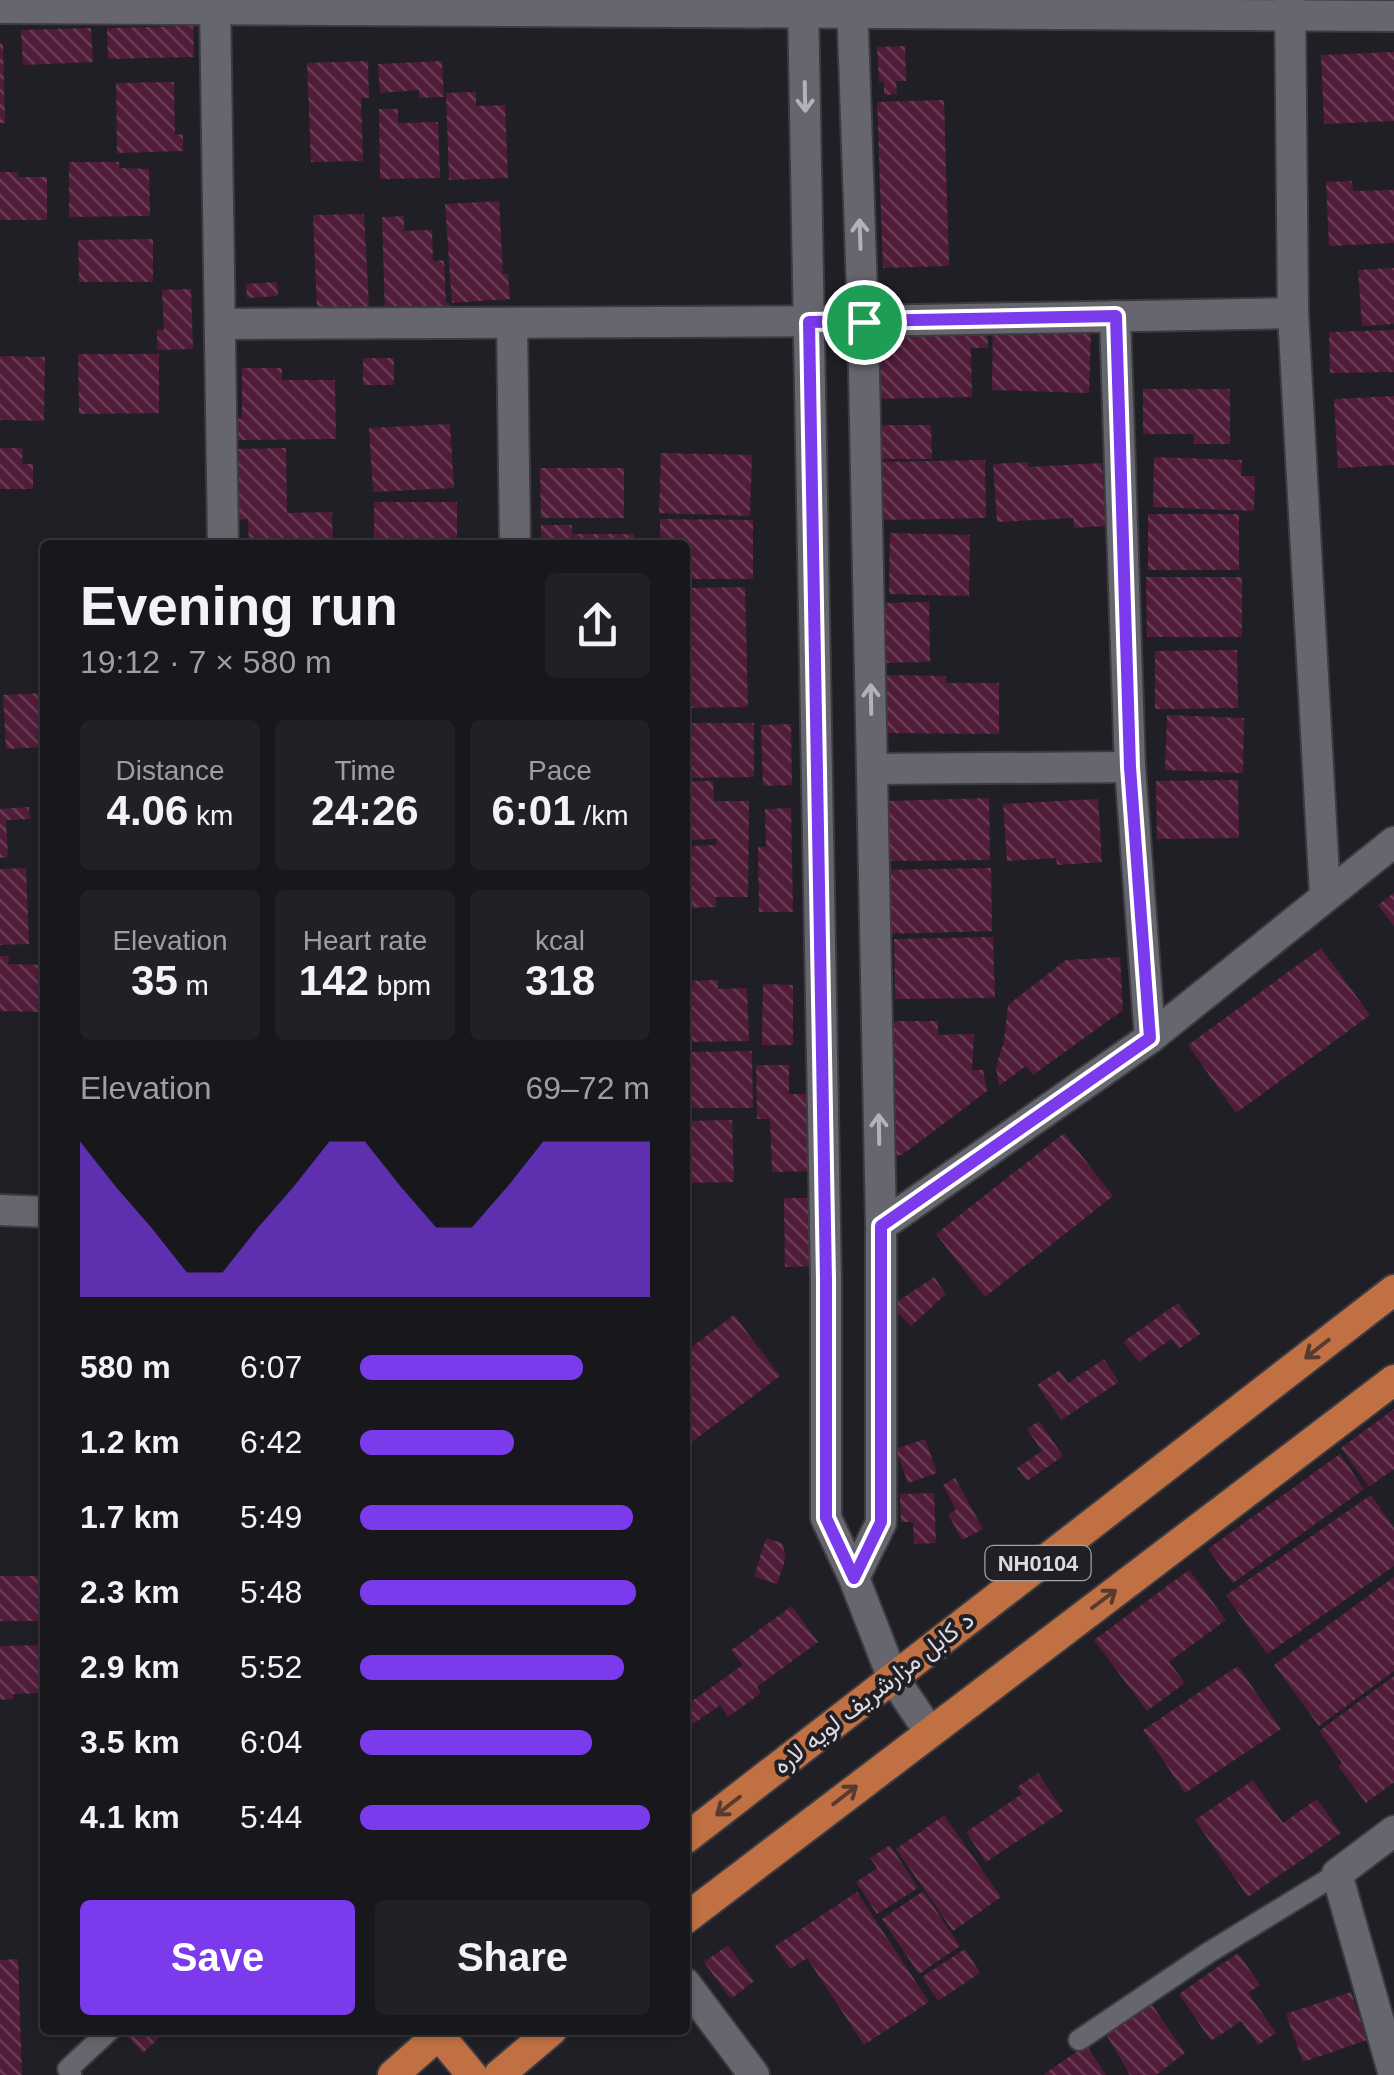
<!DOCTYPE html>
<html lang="en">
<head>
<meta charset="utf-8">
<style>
	:root { --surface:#18171c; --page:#212025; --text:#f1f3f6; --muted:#9f9fa3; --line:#36363b; --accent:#7c3aed }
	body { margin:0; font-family:Arial,Vazirmatn,sans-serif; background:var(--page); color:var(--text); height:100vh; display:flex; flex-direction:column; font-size:38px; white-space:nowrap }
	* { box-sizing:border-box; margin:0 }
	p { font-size:32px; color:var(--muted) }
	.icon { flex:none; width:55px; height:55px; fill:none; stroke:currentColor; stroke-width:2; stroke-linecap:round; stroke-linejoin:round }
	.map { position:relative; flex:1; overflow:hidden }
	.details { position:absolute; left:40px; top:540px; width:650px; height:1495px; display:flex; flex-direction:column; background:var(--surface); border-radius:10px; box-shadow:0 2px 8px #0004,0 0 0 2px var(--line) }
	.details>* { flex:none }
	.pin { position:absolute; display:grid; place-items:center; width:85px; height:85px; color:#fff; margin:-42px; border:5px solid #fff; border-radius:50%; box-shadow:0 2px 10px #0007 }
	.round { display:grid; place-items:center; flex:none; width:105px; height:105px; border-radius:10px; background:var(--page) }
	.overview { display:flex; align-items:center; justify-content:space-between; height:170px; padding:0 40px }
	h1 { font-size:55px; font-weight:700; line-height:75px }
	.stats { display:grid; grid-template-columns:repeat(3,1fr); gap:15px; height:170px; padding:10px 40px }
	.stats div { display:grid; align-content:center; border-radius:10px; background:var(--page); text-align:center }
	.stats b { font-size:42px; font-weight:700 }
	.stats small { font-size:28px; font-weight:400 }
	.stats p { font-size:28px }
	.chart { height:280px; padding:20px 40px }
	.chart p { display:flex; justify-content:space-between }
	.chart svg { width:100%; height:180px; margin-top:10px; fill:var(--accent); opacity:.7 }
	.primary-button { display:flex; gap:20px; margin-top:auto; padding:20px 40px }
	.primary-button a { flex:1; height:115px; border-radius:10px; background:var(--accent); color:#fff; font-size:40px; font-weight:700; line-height:115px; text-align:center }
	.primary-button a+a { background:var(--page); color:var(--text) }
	ul { padding:0 40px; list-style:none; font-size:32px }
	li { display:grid; grid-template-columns:160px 120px 1fr; align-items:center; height:75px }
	li i { height:25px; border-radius:12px; background:var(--accent) }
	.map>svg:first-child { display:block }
</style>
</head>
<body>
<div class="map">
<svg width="1394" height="2075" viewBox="0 0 1394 2075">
	<defs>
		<pattern id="building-back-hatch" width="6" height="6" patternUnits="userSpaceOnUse" patternTransform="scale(2.5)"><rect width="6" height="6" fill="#511c39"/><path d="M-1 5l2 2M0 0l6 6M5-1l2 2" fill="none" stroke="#693c55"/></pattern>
	</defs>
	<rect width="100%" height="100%" fill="#201f25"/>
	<!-- building -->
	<g fill="url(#building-back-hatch)">
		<path d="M193,26L194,57L108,59L107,28Z"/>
		<path d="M91,28L93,62L23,65L21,30Z"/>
		<path d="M0,43H3L5,123H0Z"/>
		<path d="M905,46L906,81H896L897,94L884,95V82H879L877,47Z"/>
		<path d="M1394,52V121L1324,124L1321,55Z"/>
		<path d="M368,61L369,98H361L363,161L311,162L307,63Z"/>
		<path d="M442,61L444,97L419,98V90L380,93L378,64Z"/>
		<path d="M174,82L175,135L183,134V151L117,153L116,83Z"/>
		<path d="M476,92V106L505,105L508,178L449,180L446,93Z"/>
		<path d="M944,100L949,266L883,268L877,102Z"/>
		<path d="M379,109H398V123L438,122L440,178L380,179Z"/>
		<path d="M69,162H119V168L149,169L150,216L69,217Z"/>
		<path d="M0,172H18V177H47V220H0Z"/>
		<path d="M1352,181L1353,191L1394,190V243L1329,246L1326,182Z"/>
		<path d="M499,201L503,274H508L510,299L452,303L445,204Z"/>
		<path d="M364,214L369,307L317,309L313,215Z"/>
		<path d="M404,216V231L432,230L433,261L444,260L446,303H449L450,312L385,314L382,217Z"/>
		<path d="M153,239V282H79L78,240Z"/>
		<path d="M1394,268V324L1362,326L1358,270Z"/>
		<path d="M277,282L278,296L247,298L246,284Z"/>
		<path d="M191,289L193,349L157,350V330H164L162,290Z"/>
		<path d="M993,321L1030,331L1091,333L1089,393L992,390Z"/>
		<path d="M987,325L988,348H971L972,397L877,399L876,327Z"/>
		<path d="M1394,330V372L1330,373L1329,332Z"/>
		<path d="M78,354H159V413L79,414Z"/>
		<path d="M0,356L45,357L44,421L0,420Z"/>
		<rect x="363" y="358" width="31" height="27"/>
		<path d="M242,368H282V380H335L336,439L236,440V418L242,419Z"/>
		<path d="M1143,389H1230V444H1194V434H1143Z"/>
		<path d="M1394,396V465L1338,468L1334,399Z"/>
		<path d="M450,424L454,488L373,492L369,428Z"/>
		<path d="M879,425H931L932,459H879Z"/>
		<path d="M0,448H23L22,464H33V489H0Z"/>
		<path d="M286,448L287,513L332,512L333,545H249L248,519L237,520L235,449Z"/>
		<path d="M661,453L752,455L750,516L659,513Z"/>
		<path d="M1154,457L1242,460L1241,476H1255L1254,511L1153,507Z"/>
		<path d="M985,460L986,518L880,520L878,462Z"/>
		<path d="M1028,462V467L1102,463L1106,526L1074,528L1073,518L997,522L993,464Z"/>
		<path d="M540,468H624V518H541Z"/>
		<rect x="374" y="502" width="83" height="43"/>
		<rect x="1148" y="514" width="91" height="56"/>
		<path d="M660,519L753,520V579H685V545H660Z"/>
		<path d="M541,525H572V534H634V545H541Z"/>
		<path d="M890,533L970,535L969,596L889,594Z"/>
		<path d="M1146,577H1242V637H1147Z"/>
		<path d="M745,587L748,707L685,708V588Z"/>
		<path d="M929,602L930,662L880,663L878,603Z"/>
		<path d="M1237,650L1238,708L1155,709V651Z"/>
		<path d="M886,675L946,676V683H999V734L886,733Z"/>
		<path d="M45,693V747L6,749L3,695Z"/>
		<path d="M1167,715L1244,718L1243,773L1165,770Z"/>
		<path d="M685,723H754V777L685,778Z"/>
		<path d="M791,724L792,785L763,786L761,725Z"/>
		<path d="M1238,780L1239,838L1157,839L1156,781Z"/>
		<path d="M685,781H713L714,801H749L748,897H716V907L685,908V846L716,845L717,839L685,840Z"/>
		<path d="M989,798L990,860L890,861L889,801Z"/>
		<path d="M1098,799L1102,862L1057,865L1056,858L1007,861L1003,804Z"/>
		<path d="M29,807L30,819L6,820L8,857L0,858V809Z"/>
		<path d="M791,808L793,912H759L758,847H766L765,809Z"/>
		<path d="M26,868L29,944L0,945V869Z"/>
		<path d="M991,868L992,931L886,934L885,870Z"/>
		<path d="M1394,893V926L1378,905Z"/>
		<path d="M993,937L995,998L895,999L894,939Z"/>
		<path d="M1321,948L1370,1015L1236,1113L1188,1045Z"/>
		<path d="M0,956H9L8,964L43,965L42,1012L0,1011Z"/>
		<path d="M1120,957L1123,1010L1033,1075L1026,1066L999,1086L996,1067L1004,1041L1008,1005L1066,960Z"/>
		<path d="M718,980V989L747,988L749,1041L685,1042V981Z"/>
		<path d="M763,984L793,985V1045H762Z"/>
		<path d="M890,1021H938V1035L974,1034L972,1070H983L987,1091L902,1155H893Z"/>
		<path d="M752,1051L753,1108H685V1052Z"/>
		<path d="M756,1065H789V1094H814L817,1171L772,1172L770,1119H757Z"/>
		<path d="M732,1120L734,1182L685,1183V1121Z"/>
		<path d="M1064,1133L1113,1196L985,1297L936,1234Z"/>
		<path d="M784,1198H819L821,1266L785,1267Z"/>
		<path d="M934,1277L946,1294L911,1326L891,1306Z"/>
		<path d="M1178,1303L1200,1334L1179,1349L1171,1339L1139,1362L1123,1342Z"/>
		<path d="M734,1315L780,1376L685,1447V1352Z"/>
		<path d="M1104,1359L1119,1382L1061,1420L1037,1385L1060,1370L1068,1383Z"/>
		<path d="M1394,1409V1469L1369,1487L1341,1448Z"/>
		<path d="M1039,1421L1063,1456L1027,1481L1017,1468L1042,1451L1027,1429Z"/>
		<path d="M925,1439L937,1473L908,1483L896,1449Z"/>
		<path d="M1340,1454L1364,1489L1233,1583L1208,1549Z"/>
		<path d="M955,1478L983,1529L962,1540L948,1514L956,1510L943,1485Z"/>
		<path d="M934,1493L936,1543L914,1544L913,1522H901L900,1494Z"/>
		<path d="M1371,1495L1394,1528V1566L1267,1654L1226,1595Z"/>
		<path d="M766,1538L782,1543L786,1557L777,1584L754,1577Z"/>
		<path d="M1189,1570L1226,1620L1169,1662L1185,1683L1147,1711L1094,1640Z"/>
		<rect x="0" y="1576" width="45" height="45"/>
		<path d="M1394,1577V1671L1319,1726L1274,1665Z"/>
		<path d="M792,1606L818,1642L757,1687L761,1693L728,1717L720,1705L693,1724L685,1714V1706L743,1665L731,1650Z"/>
		<path d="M45,1645V1693L13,1694V1699L0,1700V1646Z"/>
		<path d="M1238,1666L1281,1729L1185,1793L1143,1730Z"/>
		<path d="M1394,1676V1782L1366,1803L1338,1766L1342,1763L1319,1731Z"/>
		<path d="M1038,1773L1063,1811L986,1862L966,1832L1022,1794L1017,1787Z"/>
		<path d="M1253,1780L1283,1823L1317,1799L1341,1833L1248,1897L1195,1820Z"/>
		<path d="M944,1815L1001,1897L953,1931L896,1849Z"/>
		<path d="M890,1845L918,1888L877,1914L856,1882L877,1868L870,1858Z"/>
		<path d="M923,1891L960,1946L919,1974L882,1919Z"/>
		<path d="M857,1892L929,2002L864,2045L807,1958L790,1969L775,1946Z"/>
		<path d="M728,1945L754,1981L731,1999L704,1962Z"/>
		<path d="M965,1949L980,1973L938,2001L922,1977Z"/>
		<path d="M1238,1953L1260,1985L1248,1993L1276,2033L1258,2045L1241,2021L1211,2041L1179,1994Z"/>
		<path d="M18,1959L22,2075H0V1960Z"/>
		<path d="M1351,1992L1367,2040L1303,2062L1286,2014Z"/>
		<path d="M1148,1999L1185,2053L1156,2075H1130L1103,2029Z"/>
		<path d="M121,2030H167L143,2053Z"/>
		<path d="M1086,2045L1106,2075H1043Z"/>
	</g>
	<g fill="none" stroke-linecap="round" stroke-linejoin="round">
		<defs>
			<g id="service">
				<path d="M1079,2040L1208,1953L1337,1874"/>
				<path d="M71,2075L68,2069L110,2030"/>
			</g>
			<g id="minor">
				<path d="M215,0L223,545"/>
				<path d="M803,0L826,1279V1518L854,1578L892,1676L929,1731"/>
				<path d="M852,0L863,321L881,1226V1523L854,1578"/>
				<path d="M1290,0L1293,313L1325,895"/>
				<path d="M0,8L1394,16"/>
				<path d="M1115,316L1130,767L1150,1038"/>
				<path d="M512,323L515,545"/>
				<path d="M220,324L863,321L1293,313"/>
				<path d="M872,769L1130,767"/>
				<path d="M0,1210L45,1212"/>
				<path d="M881,1226L1150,1038L1394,842"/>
				<path d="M685,1983L754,2075"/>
				<path d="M1394,2075L1337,1874L1394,1831"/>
			</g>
			<g id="trunk">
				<path d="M685,1839L1394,1290"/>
				<path d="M685,1919L1394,1380"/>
				<path d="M438,2034L472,2075"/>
				<path d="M393,2075L444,2030"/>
				<path d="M499,2075L552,2030"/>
			</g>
		</defs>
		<!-- service casing -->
		<use href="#service" stroke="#3c3b40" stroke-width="24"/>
		<!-- minor casing -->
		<use href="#minor" stroke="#3c3b40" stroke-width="34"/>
		<!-- trunk casing -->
		<use href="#trunk" stroke="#3c3b40" stroke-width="34"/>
		<!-- service -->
		<use href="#service" stroke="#67666e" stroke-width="20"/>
		<!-- minor -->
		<use href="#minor" stroke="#67666e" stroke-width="30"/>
		<!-- trunk -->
		<use href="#trunk" stroke="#c07043" stroke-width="30"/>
	</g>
	<!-- one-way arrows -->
	<defs><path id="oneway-shaft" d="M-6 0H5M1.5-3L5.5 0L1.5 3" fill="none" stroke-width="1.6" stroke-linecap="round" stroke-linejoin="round" transform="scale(2.5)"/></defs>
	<g stroke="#b3b2b8">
		<use href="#oneway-shaft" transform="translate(805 97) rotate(89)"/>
		<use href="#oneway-shaft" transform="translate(860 234) rotate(-92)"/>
		<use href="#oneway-shaft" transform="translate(871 699) rotate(-91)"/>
		<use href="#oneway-shaft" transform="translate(879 1129) rotate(-91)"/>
	</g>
	<g stroke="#583b30">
		<use href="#oneway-shaft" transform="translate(1317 1349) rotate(142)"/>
		<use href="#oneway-shaft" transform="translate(1104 1599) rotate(-37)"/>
		<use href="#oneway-shaft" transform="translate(845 1795) rotate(-38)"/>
		<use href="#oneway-shaft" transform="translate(728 1806) rotate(142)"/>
	</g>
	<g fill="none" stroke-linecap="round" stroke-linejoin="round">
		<defs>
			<path id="route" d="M1116,316L1130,767L1150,1038L881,1226V1522L854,1578L826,1518V1280L809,322Z"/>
		</defs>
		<!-- route casing -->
		<use href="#route" stroke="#fff" stroke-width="20"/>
		<!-- route -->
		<use href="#route" stroke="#7c3aed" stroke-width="12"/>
	</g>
	<g text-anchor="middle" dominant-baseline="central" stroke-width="8" stroke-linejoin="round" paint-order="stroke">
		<!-- shield labels -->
		<rect fill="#201f25" stroke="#a4a3a8" stroke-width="2.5" x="985.5" y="1546" width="105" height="34" rx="8"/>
		<g font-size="22" font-weight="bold" fill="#dcdbe0">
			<text x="1038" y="1563">NH0104</text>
		</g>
		<!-- street labels -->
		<g font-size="25" fill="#dcdbe0" stroke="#201f25">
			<text transform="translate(873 1692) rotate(-38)">د کابل مزارشریف لویه لاره</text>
		</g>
	</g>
</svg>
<div class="pin" style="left:864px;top:322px;background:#1e9e55"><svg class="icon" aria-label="arrive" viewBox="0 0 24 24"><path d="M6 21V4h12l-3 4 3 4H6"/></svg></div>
<section class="details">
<div class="overview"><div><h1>Evening run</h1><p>19:12 · 7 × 580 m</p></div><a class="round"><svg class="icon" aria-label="share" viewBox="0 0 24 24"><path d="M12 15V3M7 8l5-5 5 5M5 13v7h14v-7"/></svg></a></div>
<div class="stats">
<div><p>Distance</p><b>4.06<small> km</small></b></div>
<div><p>Time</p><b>24:26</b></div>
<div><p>Pace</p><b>6:01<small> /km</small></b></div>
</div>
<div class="stats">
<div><p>Elevation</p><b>35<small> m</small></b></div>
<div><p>Heart rate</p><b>142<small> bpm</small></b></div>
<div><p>kcal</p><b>318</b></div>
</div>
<div class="chart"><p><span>Elevation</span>69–72 m</p>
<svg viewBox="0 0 160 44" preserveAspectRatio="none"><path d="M0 44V6L10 17L20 27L30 38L40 38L50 27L60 17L70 6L80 6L90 17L100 27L110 27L120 17L130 6L140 6L150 6L160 6V44z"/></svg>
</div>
<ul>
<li><b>580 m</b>6:07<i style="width:77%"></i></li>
<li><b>1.2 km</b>6:42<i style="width:53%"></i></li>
<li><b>1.7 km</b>5:49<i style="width:94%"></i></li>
<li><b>2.3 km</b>5:48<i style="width:95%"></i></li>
<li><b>2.9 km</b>5:52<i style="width:91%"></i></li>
<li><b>3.5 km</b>6:04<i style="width:80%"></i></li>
<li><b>4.1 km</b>5:44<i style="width:100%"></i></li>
</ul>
<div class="primary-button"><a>Save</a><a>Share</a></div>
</section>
</div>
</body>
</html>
